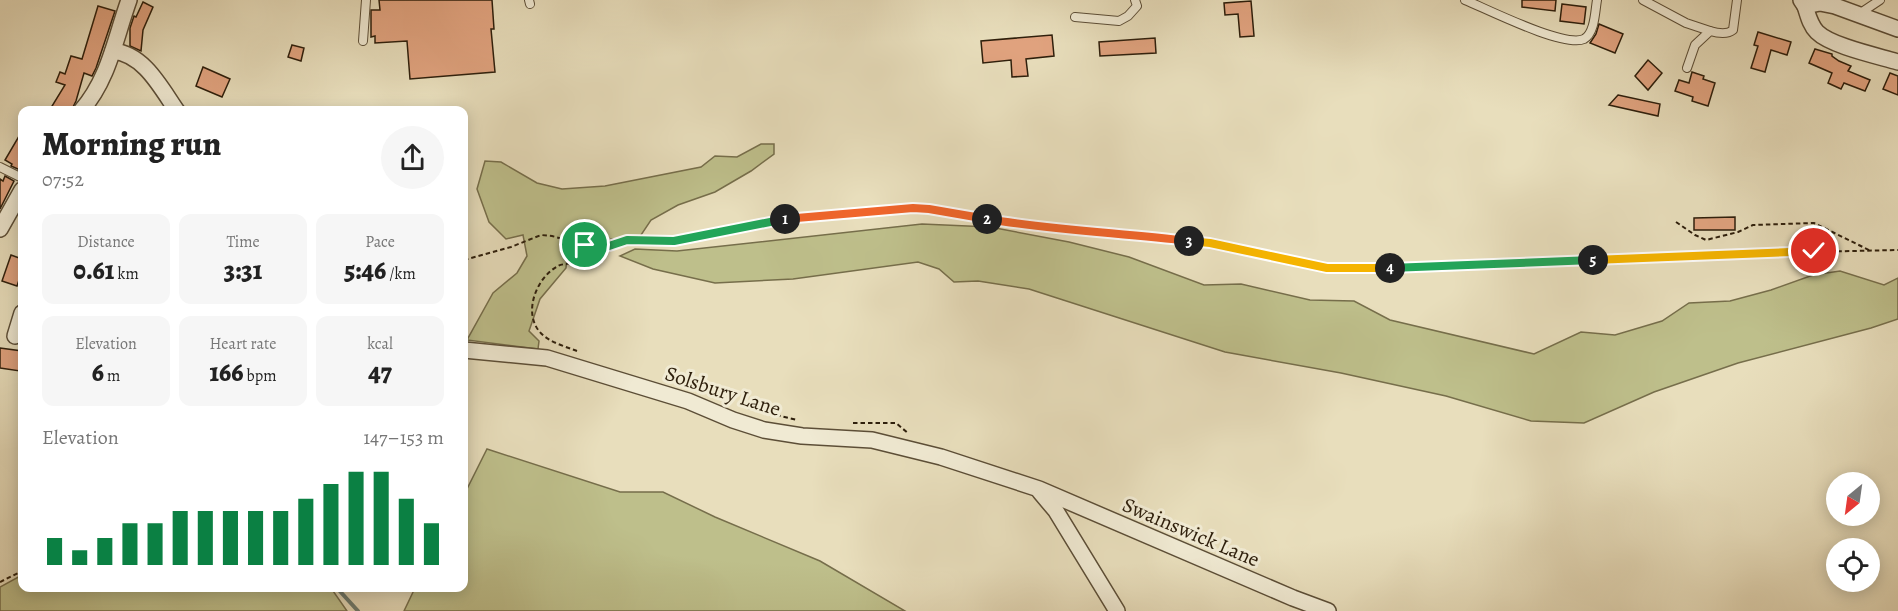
<!DOCTYPE html>
<html lang="en">
<head>
<meta charset="utf-8">
<style>
	:root { --surface:#fff; --page:#f6f6f6; --text:#222; --muted:#767676; --accent:#0b8043 }
	body { margin:0; font-family:Alegreya,serif; background:var(--page); color:var(--text); height:100vh; display:flex; flex-direction:column; font-size:22px; white-space:nowrap }
	* { box-sizing:border-box; margin:0 }
	p { font-size:20px; color:var(--muted) }
	.icon { flex:none; width:33px; height:33px; fill:none; stroke:currentColor; stroke-width:2; stroke-linecap:round; stroke-linejoin:round }
	.map { position:relative; flex:1; overflow:hidden }
	.details { position:absolute; left:18px; top:106px; width:450px; height:486px; display:flex; flex-direction:column; background:var(--surface); border-radius:12px; box-shadow:0 3px 15px #0003 }
	.details>* { flex:none }
	.needle { width:39px; rotate:209deg }
	.buttons { position:absolute; left:1826px; top:472px; display:grid; gap:12px }
	.buttons a { display:grid; place-items:center; width:54px; height:54px; border-radius:50%; background:var(--surface); box-shadow:0 3px 15px #0003; font-size:30px }
	.pin { position:absolute; display:grid; place-items:center; width:51px; height:51px; color:#fff; margin:-26px; border:3px solid #fff; border-radius:50%; box-shadow:0 2px 6px #0007 }
	.km { position:absolute; width:30px; height:30px; margin:-15px; border-radius:50%; background:#222; color:#fff; font-size:16px; line-height:30px; text-align:center }
	.round { display:grid; place-items:center; flex:none; width:63px; height:63px; border-radius:32px; background:var(--page) }
	.head { display:flex; align-items:center; justify-content:space-between; height:102px; padding:0 24px }
	h1 { font-size:33px; font-weight:800; line-height:45px }
	.stats { display:grid; grid-template-columns:repeat(3,1fr); gap:9px; height:102px; padding:6px 24px }
	.stats div { display:grid; align-content:center; border-radius:12px; background:var(--page); text-align:center }
	.stats b { font-size:26px; font-weight:800 }
	.stats small { font-size:16px; font-weight:400 }
	.stats p { font-size:16px }
	.chart { height:168px; padding:12px 24px }
	.chart p { display:flex; justify-content:space-between }
	.chart svg { width:100%; height:108px; margin-top:6px; stroke:var(--accent); stroke-width:6 }
	.map>svg:first-child { display:block }
</style>
</head>
<body>
<div class="map">
<svg width="1898" height="611" viewBox="0 0 1898 611">
	<rect width="100%" height="100%" fill="#e8debc"/>
	<filter id="stains"><feTurbulence type="fractalNoise" baseFrequency=".00333" numOctaves="4"/><feColorMatrix values="0 0 0 0 .2 0 0 0 0 .09 0 0 0 0 .02 0 0 0 .5 -.17"/></filter>
	<radialGradient id="worn" r=".72"><stop offset=".6" stop-color="#630" stop-opacity="0"/><stop offset="1" stop-color="#630" stop-opacity=".3"/></radialGradient>
	<!-- green -->
	<g fill="#bebf8b" stroke="#766e4b" stroke-width="1.5">
		<path d="M761,144H774V154L751,171L715,192L678,205L651,220L639,238L611,239C595,254 591,245 573,244L567,256L566,268L540,299L529,331L539,341L538,349L467,340L493,293L517,273L527,256L523,235L506,239L489,222L477,189L485,161L501,162L537,183L562,189L605,186L701,167L715,156L737,157Z"/>
		<path d="M922,224L990,227L1069,242L1129,257L1204,285L1241,284L1310,300L1354,301L1390,320L1534,354L1581,332L1615,335L1662,321L1689,303L1730,301L1771,290L1813,275L1840,271L1884,285L1898,278V319L1871,328L1738,363L1654,392L1584,423L1531,421L1446,396L1341,373L1225,352L1029,289L978,281L954,282L939,269L918,262L793,279L715,283L653,269L620,256L635,249L677,251Z"/>
		<path d="M487,449L620,492H663L715,517L820,561L905,611H404L415,588H464V495Z"/>
		<path d="M22,575V588H331L347,611H0V587Z"/>
	</g>
	<g fill="none" stroke-linecap="round" stroke-linejoin="round">
		<!-- stream -->
		<path stroke="#6d7c71" stroke-width="4" d="M337,588L358,611"/>
	</g>
	<!-- building -->
	<g fill="#e1a37f" stroke="#2d1e0b" stroke-width="1.5">
		<path d="M379,0H492L494,29H491L495,72L410,79L407,41L375,43V36L371,37V10H380Z"/>
		<path d="M1522,0H1556L1555,11L1522,7Z"/>
		<path d="M1251,1L1254,36L1240,37L1238,14L1225,15L1224,3Z"/>
		<path d="M143,2L153,7L143,30L141,51L130,46V28L134,16L136,17Z"/>
		<path d="M1562,4L1586,7L1584,24L1560,21Z"/>
		<path d="M98,6L115,11L96,68L92,76L84,73L76,101L71,111H49L65,85L56,82L60,72L65,74L71,56L82,59Z"/>
		<path d="M1599,24L1623,34L1615,53L1590,43L1596,34Z"/>
		<path d="M1758,32L1791,42L1787,55L1771,50L1765,72L1751,68L1758,46L1754,45Z"/>
		<path d="M1052,35L1054,56L1026,59L1028,76L1012,77L1011,60L983,63L981,41Z"/>
		<path d="M1155,38L1156,53L1100,56L1099,42Z"/>
		<path d="M292,45L304,48L301,61L288,57Z"/>
		<path d="M1815,49L1832,54V56L1839,61L1851,66L1848,71L1870,80L1865,91L1844,83L1841,89L1828,83L1832,73L1809,63Z"/>
		<path d="M1648,60L1662,73L1648,90L1635,76Z"/>
		<path d="M203,67L230,79L222,97L196,86Z"/>
		<path d="M1692,72L1704,76L1703,79L1715,83L1708,106L1692,101L1693,97L1675,91L1679,80L1689,83Z"/>
		<path d="M1890,73L1898,76V95L1883,89Z"/>
		<path d="M1618,95L1660,104L1658,116L1609,105Z"/>
		<path d="M22,131V170H20L11,166L12,164L5,160Z"/>
		<path d="M5,176L14,181L0,209V179L3,181Z"/>
		<path d="M1735,217V230H1694V218Z"/>
		<path d="M11,255L22,259V271L17,286L2,281Z"/>
		<path d="M0,348L22,351L20,371L0,368Z"/>
	</g>
	<g fill="none" stroke-linecap="round" stroke-linejoin="round">
		<defs>
			<g id="lane">
				<path d="M529,0L530,4"/>
				<path d="M1465,0C1487,9 1564,48 1584,39C1595,33 1595,11 1597,0"/>
				<path d="M1643,0L1686,23L1710,31"/>
				<path d="M1859,14L1880,0"/>
				<path d="M1075,17L1119,21L1128,16L1137,6L1135,0"/>
				<path d="M363,41L366,0"/>
				<path d="M1687,68L1695,45L1710,31C1717,33 1727,35 1733,30L1737,0"/>
				<path d="M0,167L22,178"/>
			</g>
			<g id="street">
				<path d="M1801,0L1805,6L1820,3L1835,6L1898,29"/>
				<path d="M1805,6C1808,15 1810,25 1817,32C1831,46 1878,56 1898,62"/>
				<path d="M113,51C144,54 161,88 177,111"/>
				<path d="M81,111C109,79 115,39 129,0"/>
				<path d="M0,229L22,190"/>
				<path d="M15,336L22,313"/>
				<path d="M464,350L547,358L688,401L733,420L764,430L802,436L872,440L941,457L1039,489L1293,598L1328,611"/>
				<path d="M1040,492L1056,511L1117,611"/>
			</g>
		</defs>
		<!-- lane casing -->
		<use href="#lane" stroke="#5c4e37" stroke-width="10"/>
		<!-- street casing -->
		<use href="#street" stroke="#5c4e37" stroke-width="18"/>
		<!-- path -->
		<g stroke="#2d1e0b" stroke-width="2" stroke-dasharray="4.5 3" stroke-linecap="butt">
			<path d="M1676,222L1695,235L1706,240L1738,232L1753,225L1814,223L1871,251"/>
			<path d="M464,260L511,247L541,235L552,236L585,245L609,246L627,240L674,241L776,220L913,208L929,209L1030,226L1128,234L1210,243L1341,269L1441,267L1717,254L1898,250"/>
			<path d="M577,351C564,346 548,342 539,331C523,311 537,277 558,266C561,264 568,264 572,263L580,251L581,246"/>
			<path d="M747,408L797,420"/>
			<path d="M853,423H896L909,434"/>
			<path d="M0,582L22,571"/>
		</g>
		<!-- lane -->
		<use href="#lane" stroke="#f0ead3" stroke-width="8"/>
		<!-- street -->
		<use href="#street" stroke="#f0ead3" stroke-width="15"/>
	</g>
	<g fill="none" stroke-linecap="round" stroke-linejoin="round">
		<defs>
			<path id="split-1" d="M585,245L609,246L627,240L674,241L785,219"/>
			<path id="split-2" d="M785,219L913,208L929,209L987,219"/>
			<path id="split-3" d="M987,219C1054,230 1122,233 1189,241"/>
			<path id="split-4" d="M1189,241L1210,243L1327,268H1390"/>
			<path id="split-5" d="M1390,268L1593,260"/>
			<path id="split-6" d="M1593,260L1814,251"/>
		</defs>
		<!-- split-1 casing -->
		<use href="#split-1" stroke="#fff" stroke-width="12"/>
		<!-- split-2 casing -->
		<use href="#split-2" stroke="#fff" stroke-width="12"/>
		<!-- split-3 casing -->
		<use href="#split-3" stroke="#fff" stroke-width="12"/>
		<!-- split-4 casing -->
		<use href="#split-4" stroke="#fff" stroke-width="12"/>
		<!-- split-5 casing -->
		<use href="#split-5" stroke="#fff" stroke-width="12"/>
		<!-- split-6 casing -->
		<use href="#split-6" stroke="#fff" stroke-width="12"/>
		<!-- split-1 -->
		<use href="#split-1" stroke="#22a559" stroke-width="8"/>
		<!-- split-2 -->
		<use href="#split-2" stroke="#f0652b" stroke-width="8"/>
		<!-- split-3 -->
		<use href="#split-3" stroke="#f0652b" stroke-width="8"/>
		<!-- split-4 -->
		<use href="#split-4" stroke="#f5b400" stroke-width="8"/>
		<!-- split-5 -->
		<use href="#split-5" stroke="#22a559" stroke-width="8"/>
		<!-- split-6 -->
		<use href="#split-6" stroke="#f5b400" stroke-width="8"/>
	</g>
	<g text-anchor="middle" dominant-baseline="central" stroke-width="6" stroke-linejoin="round" paint-order="stroke">
		<!-- street labels -->
		<g font-size="21" fill="#2d1e0b" stroke="#f0ead3">
			<text transform="translate(723 391) rotate(18)">Solsbury Lane</text>
			<text transform="translate(1191 532) rotate(23)">Swainswick Lane</text>
		</g>
	</g>
	<rect width="100%" height="100%" filter="url(#stains)"/>
	<rect width="100%" height="100%" fill="url(#worn)"/>
</svg>
<div class="buttons">
<a><svg class="needle" viewBox="-14 -14 28 28"><path d="M0-13l5 13h-10z" fill="#e53935"/><path d="M0 13l5-13h-10z" fill="#767676"/></svg></a>
<a><svg class="icon" aria-label="locate" viewBox="0 0 24 24"><circle cx="12" cy="12" r="6"/><path d="M12 2v4M12 18v4M2 12h4M18 12h4"/></svg></a>
</div>
<div class="pin" style="left:585px;top:245px;background:#1e9e55"><svg class="icon" aria-label="arrive" viewBox="0 0 24 24"><path d="M6 21V4h12l-3 4 3 4H6"/></svg></div>
<div class="pin" style="left:1814px;top:251px;background:#d93025"><svg class="icon" aria-label="check" viewBox="0 0 24 24"><path d="M5 12l5 5 9-10"/></svg></div>
<b class="km" style="left:785px;top:219px">1</b>
<b class="km" style="left:987px;top:219px">2</b>
<b class="km" style="left:1189px;top:241px">3</b>
<b class="km" style="left:1390px;top:268px">4</b>
<b class="km" style="left:1593px;top:260px">5</b>
<section class="details">
<div class="head"><div><h1>Morning run</h1><p>07:52</p></div><a class="round"><svg class="icon" aria-label="share" viewBox="0 0 24 24"><path d="M12 15V3M7 8l5-5 5 5M5 13v7h14v-7"/></svg></a></div>
<div class="stats">
<div><p>Distance</p><b>0.61<small> km</small></b></div>
<div><p>Time</p><b>3:31</b></div>
<div><p>Pace</p><b>5:46<small> /km</small></b></div>
</div>
<div class="stats">
<div><p>Elevation</p><b>6<small> m</small></b></div>
<div><p>Heart rate</p><b>166<small> bpm</small></b></div>
<div><p>kcal</p><b>47</b></div>
</div>
<div class="chart"><p><span>Elevation</span>147–153 m</p>
<svg viewBox="0 0 160 44" preserveAspectRatio="none"><path d="M5 44V33M15 44V38M25 44V33M35 44V27M45 44V27M55 44V22M65 44V22M75 44V22M85 44V22M95 44V22M105 44V17M115 44V11M125 44V6M135 44V6M145 44V17M155 44V27"/></svg>
</div>
</section>
</div>
</body>
</html>
